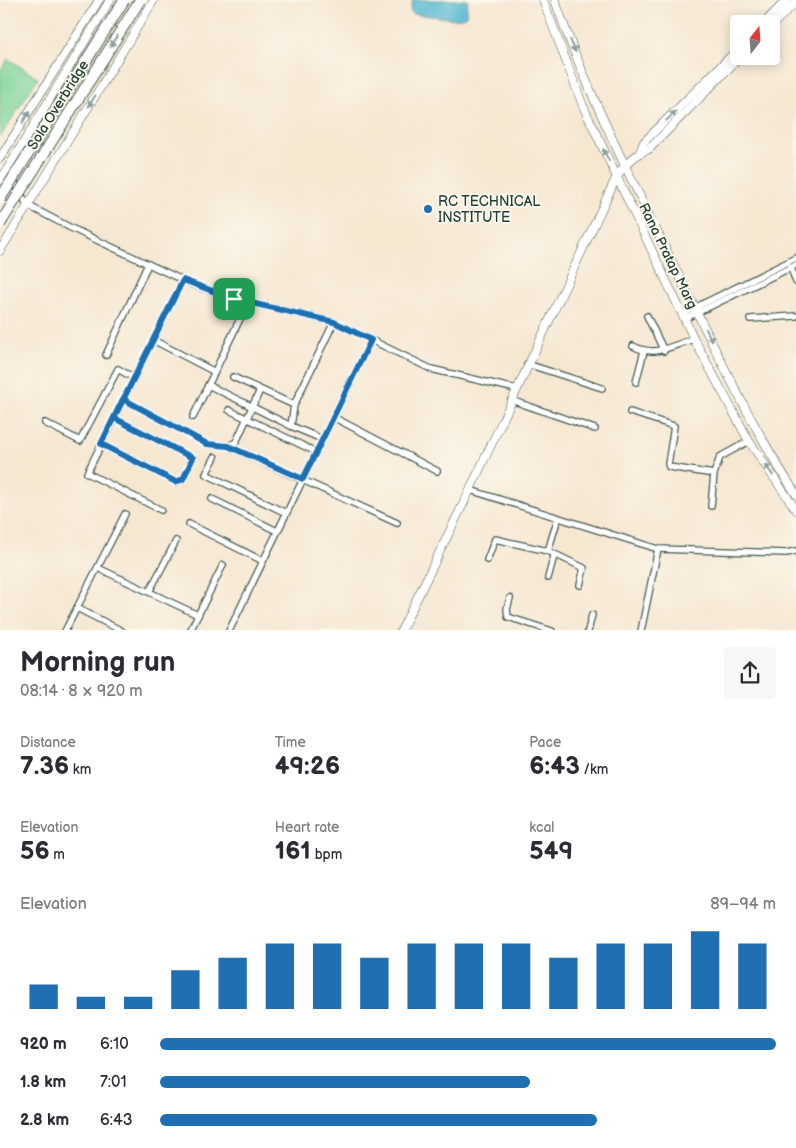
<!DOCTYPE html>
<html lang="en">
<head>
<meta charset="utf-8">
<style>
	:root { --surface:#fff; --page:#f7f7f7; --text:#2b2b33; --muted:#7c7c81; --accent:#1f6fb2 }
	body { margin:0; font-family:"Balsamiq Sans",sans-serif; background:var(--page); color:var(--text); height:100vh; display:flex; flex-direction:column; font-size:19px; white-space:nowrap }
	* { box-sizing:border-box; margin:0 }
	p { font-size:16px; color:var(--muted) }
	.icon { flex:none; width:28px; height:28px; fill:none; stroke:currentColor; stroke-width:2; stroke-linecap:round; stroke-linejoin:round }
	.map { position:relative; height:630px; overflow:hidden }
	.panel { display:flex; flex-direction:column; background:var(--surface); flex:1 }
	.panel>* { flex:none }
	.needle { width:32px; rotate:17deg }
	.tools { position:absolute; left:730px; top:15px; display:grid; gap:10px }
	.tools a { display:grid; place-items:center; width:50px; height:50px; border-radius:5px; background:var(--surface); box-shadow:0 2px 12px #0003; font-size:25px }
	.pin { position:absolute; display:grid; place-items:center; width:42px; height:42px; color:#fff; margin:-21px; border-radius:10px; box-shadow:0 2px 8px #0006 }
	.round { display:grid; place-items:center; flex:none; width:52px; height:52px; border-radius:5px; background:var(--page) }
	.head { display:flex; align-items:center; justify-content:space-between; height:85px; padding:0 20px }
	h1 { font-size:28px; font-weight:600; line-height:38px }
	.figures { display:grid; grid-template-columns:repeat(3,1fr); gap:8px; height:85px; padding:5px 20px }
	.figures div { display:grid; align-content:center }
	.figures b { font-size:25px; font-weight:600 }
	.figures small { font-size:14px; font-weight:400 }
	.figures p { font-size:14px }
	.chart { height:140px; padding:10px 20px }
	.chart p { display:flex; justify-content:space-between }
	.chart svg { width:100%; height:90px; margin-top:5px; stroke:var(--accent); stroke-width:6 }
	ul { padding:0 20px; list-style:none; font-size:16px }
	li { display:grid; grid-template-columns:80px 60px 1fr; align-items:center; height:38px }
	li i { height:12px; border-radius:6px; background:var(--accent) }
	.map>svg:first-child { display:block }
</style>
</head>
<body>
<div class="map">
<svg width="796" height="631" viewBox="0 0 796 631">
	<rect width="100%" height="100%" fill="#fbf7ec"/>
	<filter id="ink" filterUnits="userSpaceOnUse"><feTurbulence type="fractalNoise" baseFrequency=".02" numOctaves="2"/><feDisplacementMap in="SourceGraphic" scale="10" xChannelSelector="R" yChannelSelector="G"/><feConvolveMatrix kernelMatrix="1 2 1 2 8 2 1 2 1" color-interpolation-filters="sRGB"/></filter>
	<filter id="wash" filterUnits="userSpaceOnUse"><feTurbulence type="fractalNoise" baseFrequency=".0096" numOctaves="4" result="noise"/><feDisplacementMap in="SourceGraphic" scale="20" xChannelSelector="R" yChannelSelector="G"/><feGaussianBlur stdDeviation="1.12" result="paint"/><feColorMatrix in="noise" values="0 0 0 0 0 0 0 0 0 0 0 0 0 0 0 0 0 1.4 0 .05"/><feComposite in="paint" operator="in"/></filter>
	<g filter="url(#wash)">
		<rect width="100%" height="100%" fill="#f6e7d1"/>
		<!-- green -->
		<path fill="#7bd399" stroke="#4d8866" d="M8,59L38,78L0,137V71Z"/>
		<!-- water -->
		<path fill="#51b7d0" stroke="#387a82" d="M413,0H468L466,17L455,19L414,14L410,11Z"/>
	</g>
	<g filter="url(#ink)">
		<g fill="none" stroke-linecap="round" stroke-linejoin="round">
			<defs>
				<g id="street">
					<path d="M13,179L27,205L71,228L191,284L234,299L334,322L431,369L516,389"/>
					<path d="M791,268L796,282"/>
					<path d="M682,314L796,258"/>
					<path d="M647,316L664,351"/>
					<path d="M684,319L796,265"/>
					<path d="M750,319L796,316"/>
					<path d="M153,340L215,372"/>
					<path d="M633,346C657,358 671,345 694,339"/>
					<path d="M106,355L148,264"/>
					<path d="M527,364L602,388"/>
					<path d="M233,377L294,405L334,322"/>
					<path d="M636,382L644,351"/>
					<path d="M208,385L291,426"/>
					<path d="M123,399L207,444L228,446L236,442L260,390"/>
					<path d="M511,400L595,429"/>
					<path d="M294,405L291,426L322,439"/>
					<path d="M229,410L316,452"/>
					<path d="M630,412L674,426L668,464L669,467L714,474"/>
					<path d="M193,417L248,302"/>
					<path d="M333,417L437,471"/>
					<path d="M45,423L80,441L118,369L134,378"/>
					<path d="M101,444L176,482L183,479L193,458L114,418"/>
					<path d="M228,446L397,523"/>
					<path d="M215,457L206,474L286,513"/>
					<path d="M470,490L658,549L786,553L796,551"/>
					<path d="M212,499L277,531"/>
					<path d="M711,506L714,474L720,457L749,441"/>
					<path d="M161,510L87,473L183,280"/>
					<path d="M189,524L263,561"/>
					<path d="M548,551L558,518"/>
					<path d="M487,560L495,539L548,551L584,568L580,585"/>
					<path d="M98,568L198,615"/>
					<path d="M548,578L554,556"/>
					<path d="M149,592L176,541"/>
					<path d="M510,598L507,609L508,617L552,631"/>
					<path d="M77,608L122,631"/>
					<path d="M65,631L125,514"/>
					<path d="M190,631L223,565"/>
					<path d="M229,631L371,340"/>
					<path d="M588,631L592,615"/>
					<path d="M641,631L658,549"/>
				</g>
				<g id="secondary">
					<path d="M543,0L583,106L695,341L749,441L796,510"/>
					<path d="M555,0C587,93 633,182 676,270C714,346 749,423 796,494"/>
					<path d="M763,24L787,0"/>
					<path d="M771,26L796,2"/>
					<path d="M640,152L644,142L739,48"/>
					<path d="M0,158L99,0"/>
					<path d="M0,181L110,0"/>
					<path d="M0,251L154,0"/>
					<path d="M401,631L470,490L617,176C626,164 635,154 649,149L741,56"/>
				</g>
			</defs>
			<!-- street casing -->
			<use href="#street" stroke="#3f564c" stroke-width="8"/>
			<!-- secondary casing -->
			<use href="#secondary" stroke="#3f564c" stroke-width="9"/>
			<!-- street -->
			<use href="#street" stroke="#fff" stroke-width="5.5"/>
			<!-- secondary -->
			<use href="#secondary" stroke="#fff" stroke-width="8"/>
			<defs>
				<g id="highway-bridge">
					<path d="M0,199L124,0"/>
					<path d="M0,224L140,0"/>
				</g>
			</defs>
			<!-- highway-bridge casing -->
			<use href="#highway-bridge" stroke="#3f564c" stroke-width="12" stroke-linecap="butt"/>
			<!-- highway-bridge -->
			<use href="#highway-bridge" stroke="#fff" stroke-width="10"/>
		</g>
		<!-- one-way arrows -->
		<defs><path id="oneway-solid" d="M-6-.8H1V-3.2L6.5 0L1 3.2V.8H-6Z" transform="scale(1.25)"/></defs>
		<g fill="#8f9e9a">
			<use href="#oneway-solid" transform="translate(114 41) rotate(122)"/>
			<use href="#oneway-solid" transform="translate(573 46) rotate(67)"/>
			<use href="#oneway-solid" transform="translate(92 101) rotate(122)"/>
			<use href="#oneway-solid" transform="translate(671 116) rotate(-45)"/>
			<use href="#oneway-solid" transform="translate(26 117) rotate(-58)"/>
			<use href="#oneway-solid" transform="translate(606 155) rotate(-117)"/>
			<use href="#oneway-solid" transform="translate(709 335) rotate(63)"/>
			<use href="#oneway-solid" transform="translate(769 470) rotate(-125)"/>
		</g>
	</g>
	<g fill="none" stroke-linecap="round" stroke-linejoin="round" filter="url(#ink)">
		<defs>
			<path id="route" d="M234,299L183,280C160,326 137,372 114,418L193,458L183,479L176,482L101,444L123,399L207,444L228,446L303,479L371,340L334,322L234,299"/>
		</defs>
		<!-- route casing -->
		<use href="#route" stroke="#fff" stroke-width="10"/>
		<!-- route -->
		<use href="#route" stroke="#1f6fb2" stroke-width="6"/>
	</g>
	<!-- markers -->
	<circle fill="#1f6fb2" stroke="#fbf7ec" stroke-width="2" cx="428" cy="209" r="5"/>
	<g text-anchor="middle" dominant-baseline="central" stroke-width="4" stroke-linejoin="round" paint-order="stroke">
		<!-- street labels -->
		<g font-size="14" fill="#1f3d34" stroke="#fbf7ec">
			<text transform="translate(58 105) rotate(-58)">Sola Overbridge</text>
			<text transform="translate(668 256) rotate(64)">Rana Pratap Marg</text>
		</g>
		<!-- poi labels -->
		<g font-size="14" fill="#1f3d34" stroke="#fbf7ec" text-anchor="start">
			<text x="438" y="201">RC TECHNICAL<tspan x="438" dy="16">INSTITUTE</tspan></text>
		</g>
	</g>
</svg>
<div class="tools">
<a><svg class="needle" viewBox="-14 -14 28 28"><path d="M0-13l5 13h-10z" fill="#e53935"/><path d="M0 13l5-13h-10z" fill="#7c7c81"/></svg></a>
</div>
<div class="pin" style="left:234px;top:299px;background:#1e9e55"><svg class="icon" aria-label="arrive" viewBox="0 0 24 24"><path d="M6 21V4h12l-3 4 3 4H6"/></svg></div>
</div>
<section class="panel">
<div class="head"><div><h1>Morning run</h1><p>08:14 · 8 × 920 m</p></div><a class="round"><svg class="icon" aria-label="share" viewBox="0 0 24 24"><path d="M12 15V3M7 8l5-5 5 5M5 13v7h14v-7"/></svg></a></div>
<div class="figures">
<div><p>Distance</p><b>7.36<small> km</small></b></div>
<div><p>Time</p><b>49:26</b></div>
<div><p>Pace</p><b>6:43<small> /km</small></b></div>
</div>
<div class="figures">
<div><p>Elevation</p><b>56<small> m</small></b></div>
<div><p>Heart rate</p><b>161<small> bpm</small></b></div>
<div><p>kcal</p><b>549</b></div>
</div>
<div class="chart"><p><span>Elevation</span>89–94 m</p>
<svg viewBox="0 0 160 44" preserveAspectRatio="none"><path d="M5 44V32M15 44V38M25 44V38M35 44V25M45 44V19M55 44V12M65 44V12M75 44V19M85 44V12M95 44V12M105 44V12M115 44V19M125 44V12M135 44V12M145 44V6M155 44V12"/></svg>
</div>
<ul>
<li><b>920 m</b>6:10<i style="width:100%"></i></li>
<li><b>1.8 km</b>7:01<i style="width:60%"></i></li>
<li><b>2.8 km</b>6:43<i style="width:71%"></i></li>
</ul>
</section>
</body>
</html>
